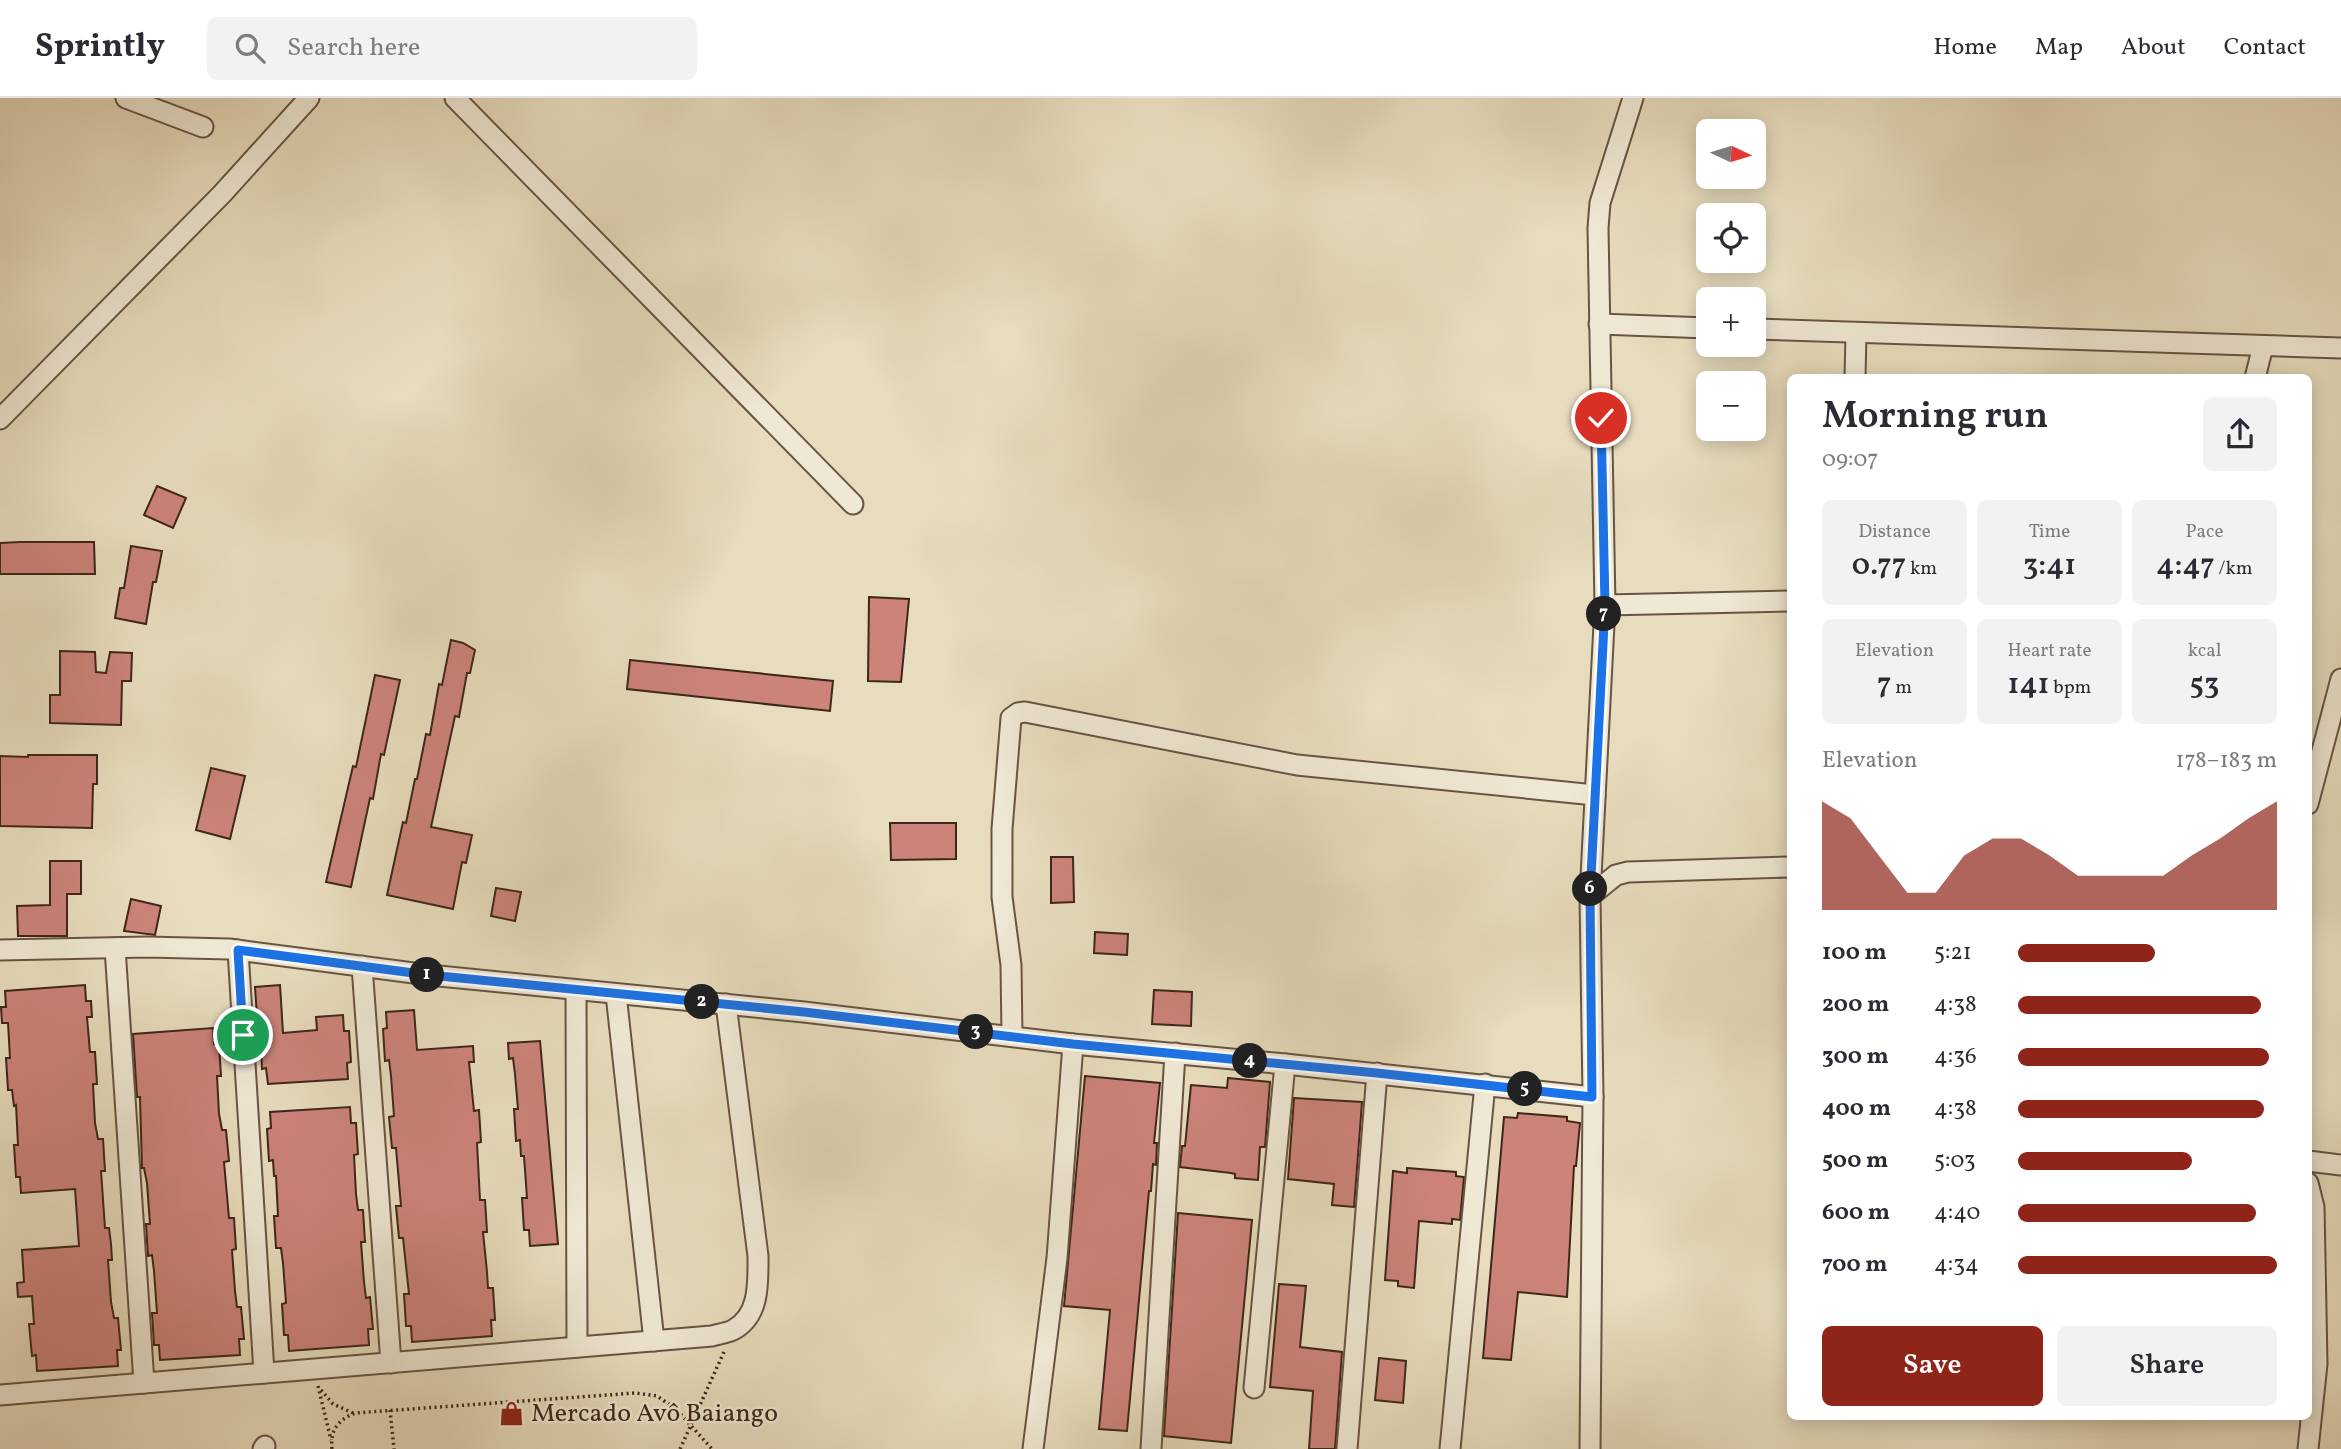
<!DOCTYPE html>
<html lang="en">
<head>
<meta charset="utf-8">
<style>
	:root { --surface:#fff; --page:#f2f2f3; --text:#2b2b33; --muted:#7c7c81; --line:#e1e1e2; --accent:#8f2418 }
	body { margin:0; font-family:Vollkorn,serif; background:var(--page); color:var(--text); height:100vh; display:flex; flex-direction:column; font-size:26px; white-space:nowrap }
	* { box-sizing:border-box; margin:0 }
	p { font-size:23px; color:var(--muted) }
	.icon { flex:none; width:38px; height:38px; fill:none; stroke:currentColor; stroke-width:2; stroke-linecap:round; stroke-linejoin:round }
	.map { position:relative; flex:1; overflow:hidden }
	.sheet { position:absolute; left:1787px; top:276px; width:525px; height:1046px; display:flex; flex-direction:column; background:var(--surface); border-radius:10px; box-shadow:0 4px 18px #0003 }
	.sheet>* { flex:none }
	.needle { width:46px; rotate:94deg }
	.controls { position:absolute; left:1696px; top:21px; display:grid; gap:14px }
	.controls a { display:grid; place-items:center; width:70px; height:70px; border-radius:10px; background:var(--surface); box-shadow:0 4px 18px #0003; font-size:35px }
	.pin { position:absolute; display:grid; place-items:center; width:60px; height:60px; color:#fff; margin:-30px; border:4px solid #fff; border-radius:50%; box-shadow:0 2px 7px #0007 }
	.km { position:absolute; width:35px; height:35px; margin:-18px; border-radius:50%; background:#222; color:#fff; font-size:19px; line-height:35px; text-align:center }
	.round { display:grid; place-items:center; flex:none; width:74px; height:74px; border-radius:10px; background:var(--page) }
	.headline { display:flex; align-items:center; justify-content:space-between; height:119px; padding:0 35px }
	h1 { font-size:38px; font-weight:600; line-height:52px }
	.stats { display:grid; grid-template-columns:repeat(3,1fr); gap:10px; height:119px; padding:7px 35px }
	.stats div { display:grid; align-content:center; border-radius:10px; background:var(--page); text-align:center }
	.stats b { font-size:30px; font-weight:600 }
	.stats small { font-size:19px; font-weight:400 }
	.stats p { font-size:19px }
	.chart { height:196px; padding:14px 35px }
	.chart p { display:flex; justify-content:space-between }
	.chart svg { width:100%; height:126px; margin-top:7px; fill:var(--accent); opacity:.7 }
	.button { display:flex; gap:14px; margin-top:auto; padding:14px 35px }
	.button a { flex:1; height:80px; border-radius:10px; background:var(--accent); color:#fff; font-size:28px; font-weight:600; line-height:80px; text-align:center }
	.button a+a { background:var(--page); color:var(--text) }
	ul { padding:0 35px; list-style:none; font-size:23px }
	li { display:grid; grid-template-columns:112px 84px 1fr; align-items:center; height:52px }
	li i { height:18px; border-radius:9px; background:var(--accent) }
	header { display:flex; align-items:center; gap:42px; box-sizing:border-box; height:98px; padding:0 35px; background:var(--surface); border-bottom:2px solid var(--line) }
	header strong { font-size:33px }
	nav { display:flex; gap:38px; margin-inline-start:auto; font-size:24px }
	.search { width:490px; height:63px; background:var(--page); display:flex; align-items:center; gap:18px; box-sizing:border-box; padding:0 24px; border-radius:10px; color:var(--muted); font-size:26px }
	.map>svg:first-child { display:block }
</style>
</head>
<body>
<header>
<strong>Sprintly</strong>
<div class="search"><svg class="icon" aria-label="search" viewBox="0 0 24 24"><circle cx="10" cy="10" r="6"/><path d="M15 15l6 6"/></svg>Search here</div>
<nav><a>Home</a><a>Map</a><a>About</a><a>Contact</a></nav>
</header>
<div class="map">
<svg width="2341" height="1351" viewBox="0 0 2341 1351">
	<rect width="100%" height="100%" fill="#e7dcbd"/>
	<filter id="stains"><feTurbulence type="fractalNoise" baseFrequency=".00286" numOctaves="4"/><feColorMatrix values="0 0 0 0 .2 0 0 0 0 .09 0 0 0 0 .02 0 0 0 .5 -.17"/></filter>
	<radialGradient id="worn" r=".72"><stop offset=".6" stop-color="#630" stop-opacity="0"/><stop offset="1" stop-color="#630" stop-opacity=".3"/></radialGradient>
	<!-- building -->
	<g fill="#cc837a" stroke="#3e2619" stroke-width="2">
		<path d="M157,388L186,400L173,430L144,417Z"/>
		<path d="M20,444H94L95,476H0V445Z"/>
		<path d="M131,448L162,453L156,484H153L146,526L115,520L120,490H124Z"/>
		<path d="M869,499L909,501L901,584L868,583Z"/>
		<path d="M451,542L463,545L475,552L470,575H467L459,619L455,618L431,729L472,737L466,765L462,764L453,811L387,797L403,724L406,725L415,681H417L426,636L430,637L439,586L442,587Z"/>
		<path d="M60,553L95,554L96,574L106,575L110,554L132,555L131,583H122L121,627L50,625V597H60Z"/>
		<path d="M630,562L833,583L830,613L627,591Z"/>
		<path d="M375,577L400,582L384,657L381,656L373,701L370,700L351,789L326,784L353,668L356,669Z"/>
		<path d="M28,657H97V686H93L92,730L0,728V658L28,659Z"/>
		<path d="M211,670L245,678L230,741L196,732Z"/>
		<path d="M890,725H956V761L891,762Z"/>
		<path d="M1051,759H1073L1074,804L1051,805Z"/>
		<path d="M50,763H81V796H67V838H18L17,808L50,807Z"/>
		<path d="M496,790L521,794L515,823L491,818Z"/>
		<path d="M131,801L161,808L155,837L124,833Z"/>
		<path d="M1095,834L1128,836L1127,857L1094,855Z"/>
		<path d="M85,887L86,903H91L92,919H87L90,954H95L97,986H93L95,1025L98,1041H103L105,1073H101L105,1130H109L111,1146L112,1162H108L111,1204L114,1220H118L121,1252H117L118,1268L37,1273L36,1257L32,1258L29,1226H34L32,1198L18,1199L17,1185L24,1184L22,1152L79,1148L75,1091L21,1095L20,1079H16L14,1047H18L16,1007L14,1008L12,992H8L6,960H10L8,925H2L1,909H6L5,893Z"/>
		<path d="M280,887L283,935L317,932L316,919L343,917L344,933H349L350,948L351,964L347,965L348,981L268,986L266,970L262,971L261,948H259L255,889Z"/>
		<path d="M1154,892L1192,894L1191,928L1152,926Z"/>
		<path d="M414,912L417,952L473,948L474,964H469L474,1013L479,1012L481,1044L477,1045L480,1102H485L487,1134H483L487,1174L488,1190H493L495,1222H491L492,1238L412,1244L411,1228H406L404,1196H409L403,1140H399L396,1108H401L396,1050H392L389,1019L394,1018L391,978L389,962L385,963L383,931L387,930L386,914Z"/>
		<path d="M213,930L214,946H219L221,978H217L219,1016L222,1032H226L229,1063L224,1064L229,1120H234L236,1151L232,1152L235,1193L237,1209H241L244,1241H239L240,1257L160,1262L159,1247H154L152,1215H157L154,1173L152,1157L148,1158L146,1126H150L147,1085L144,1070H142L140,999H137L133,936Z"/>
		<path d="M540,943L558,1146L530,1148L529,1132H524L522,1100H527L524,1058H521L520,1042L516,1043L514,1011H518L515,976L513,960L509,961L508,945Z"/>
		<path d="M1085,978L1160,985L1154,1045H1157L1156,1067L1153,1066L1151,1093H1149L1127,1333L1099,1331L1110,1212L1064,1208Z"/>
		<path d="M1228,980L1270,984L1265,1049H1260L1258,1082L1235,1080V1076L1231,1075L1180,1069L1182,1048H1185L1191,987L1227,990Z"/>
		<path d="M1294,1000L1362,1004L1354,1109L1332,1107L1334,1086L1288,1081Z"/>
		<path d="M350,1009L351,1025H356L358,1056L354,1057L356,1096L358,1112H363L365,1144H361L364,1184L366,1200L370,1199L373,1231H368L369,1247L289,1253L288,1237H284L282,1206L286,1205L283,1165L281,1150H276L274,1118H278L276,1078H274L273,1062L269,1063L267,1031L271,1030L270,1014Z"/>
		<path d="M1518,1015L1567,1019V1023L1580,1025L1576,1068H1574L1567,1199L1518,1194L1511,1262L1483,1260L1504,1019L1517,1020Z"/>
		<path d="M1407,1070L1456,1074V1078L1464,1079L1460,1122L1452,1121V1126L1419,1123L1414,1190L1398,1188V1183L1385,1182L1393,1073L1407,1075Z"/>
		<path d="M1178,1115L1252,1122L1231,1345L1164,1338Z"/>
		<path d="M1279,1186L1306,1188L1300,1249L1342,1254L1335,1351H1309L1313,1293L1270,1289Z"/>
		<path d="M1379,1260L1406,1263L1403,1305L1375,1302Z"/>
	</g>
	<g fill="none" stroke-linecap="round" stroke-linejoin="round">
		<defs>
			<g id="minor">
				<path d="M126,0L203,29"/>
				<path d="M455,0L853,406"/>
				<path d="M1599,226L1708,230"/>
				<path d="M1754,231L2341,250"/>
				<path d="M1855,280L1856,235"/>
				<path d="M2255,280L2263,248"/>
				<path d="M0,321L222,96L309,0"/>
				<path d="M1605,507L1790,503"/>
				<path d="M2308,706L2341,581"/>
				<path d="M1590,798L1616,777L1628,774L1790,769"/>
				<path d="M115,850L144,1285"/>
				<path d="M0,852L147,849L229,851L429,877L804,914L1073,946L1285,966L1254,1290"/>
				<path d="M238,852L264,1275"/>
				<path d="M362,868L391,1265"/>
				<path d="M576,892L577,1249"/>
				<path d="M616,896L654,1243"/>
				<path d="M1012,937L1011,867L1002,799V731L1011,620L1018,615L1025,614L1297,667L1595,697"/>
				<path d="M1285,966L1593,999"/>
				<path d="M2308,1063L2341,1067"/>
				<path d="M0,1297L712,1238C718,1236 727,1235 733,1232C760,1218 758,1185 758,1158L726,906"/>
				<path d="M263,1351L265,1348"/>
				<path d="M1033,1351L1057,1160L1073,946"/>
				<path d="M1151,1351L1175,955"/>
				<path d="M1347,1351L1377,975"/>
				<path d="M1450,1351L1485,986"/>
				<path d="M1590,1351L1593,999L1590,798L1605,507L1598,130L1600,105L1633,0"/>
				<path d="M2308,1351L2317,1266L2314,1109L2308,1085"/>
			</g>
		</defs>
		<!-- minor casing -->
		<use href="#minor" stroke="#685442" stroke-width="23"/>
		<!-- path -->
		<g stroke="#3e2619" stroke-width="3.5" stroke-dasharray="2 3.5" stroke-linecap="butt">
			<path d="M318,1288L331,1342"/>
			<path d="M321,1292L333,1306L353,1315"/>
			<path d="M390,1312L394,1351"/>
			<path d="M332,1351C330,1332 338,1322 355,1315L635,1295L657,1298L676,1311L712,1351"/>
			<path d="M680,1351L724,1254"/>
		</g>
		<!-- minor -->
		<use href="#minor" stroke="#efe8d4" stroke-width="19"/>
	</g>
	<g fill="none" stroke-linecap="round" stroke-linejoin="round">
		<defs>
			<path id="route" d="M243,937L238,852L429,877L804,914L1073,946L1377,975L1592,999L1590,798L1605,507L1601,320"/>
		</defs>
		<!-- route casing -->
		<use href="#route" stroke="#fff" stroke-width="14"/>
		<!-- route -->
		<use href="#route" stroke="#1a73e8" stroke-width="9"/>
	</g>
	<!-- icons -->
	<defs>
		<symbol id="shop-bare" viewBox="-9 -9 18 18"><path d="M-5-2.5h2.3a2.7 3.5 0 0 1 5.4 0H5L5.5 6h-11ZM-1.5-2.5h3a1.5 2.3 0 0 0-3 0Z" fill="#8f2418" stroke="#efe8d4" stroke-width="2.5" paint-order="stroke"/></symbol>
	</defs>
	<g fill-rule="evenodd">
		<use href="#shop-bare" x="494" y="1298" width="35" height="35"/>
	</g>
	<g text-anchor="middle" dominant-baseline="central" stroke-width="5" stroke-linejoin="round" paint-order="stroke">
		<!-- poi labels -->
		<g font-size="26" fill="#3e2619" stroke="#efe8d4" text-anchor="start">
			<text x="531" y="1316">Mercado Avô Baiango</text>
		</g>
	</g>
	<rect width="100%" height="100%" filter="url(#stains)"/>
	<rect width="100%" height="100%" fill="url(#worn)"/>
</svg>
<div class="controls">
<a><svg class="needle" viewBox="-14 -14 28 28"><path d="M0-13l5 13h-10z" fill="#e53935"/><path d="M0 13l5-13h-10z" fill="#7c7c81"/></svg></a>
<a><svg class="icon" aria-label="locate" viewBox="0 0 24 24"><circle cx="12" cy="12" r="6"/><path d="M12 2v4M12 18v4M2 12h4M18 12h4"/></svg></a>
<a>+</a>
<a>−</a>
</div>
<div class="pin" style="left:243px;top:937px;background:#1e9e55"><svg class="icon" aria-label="arrive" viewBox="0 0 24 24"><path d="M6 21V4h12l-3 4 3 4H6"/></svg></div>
<div class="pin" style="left:1601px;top:320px;background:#d93025"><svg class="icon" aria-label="check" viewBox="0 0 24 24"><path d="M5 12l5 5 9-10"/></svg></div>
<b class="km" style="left:427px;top:877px">1</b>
<b class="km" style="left:702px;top:904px">2</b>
<b class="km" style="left:976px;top:934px">3</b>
<b class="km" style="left:1250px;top:963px">4</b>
<b class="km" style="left:1525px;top:991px">5</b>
<b class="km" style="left:1590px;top:791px">6</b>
<b class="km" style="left:1604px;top:516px">7</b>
<section class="sheet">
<div class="headline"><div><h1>Morning run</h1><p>09:07</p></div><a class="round"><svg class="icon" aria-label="share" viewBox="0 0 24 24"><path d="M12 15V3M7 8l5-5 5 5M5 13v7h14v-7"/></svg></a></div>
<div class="stats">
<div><p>Distance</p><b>0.77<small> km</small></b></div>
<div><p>Time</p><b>3:41</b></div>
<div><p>Pace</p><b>4:47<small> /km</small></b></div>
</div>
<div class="stats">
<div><p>Elevation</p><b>7<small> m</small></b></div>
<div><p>Heart rate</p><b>141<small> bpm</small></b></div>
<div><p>kcal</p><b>53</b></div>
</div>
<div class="chart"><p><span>Elevation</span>178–183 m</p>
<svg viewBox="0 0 160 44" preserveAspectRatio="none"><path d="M0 44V6L10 12L20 25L30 38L40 38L50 25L60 19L70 19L80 25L90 32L100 32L110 32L120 32L130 25L140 19L150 12L160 6V44z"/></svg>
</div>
<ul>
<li><b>100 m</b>5:21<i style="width:53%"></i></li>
<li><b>200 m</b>4:38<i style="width:94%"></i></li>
<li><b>300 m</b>4:36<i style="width:97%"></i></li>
<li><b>400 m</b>4:38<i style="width:95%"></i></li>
<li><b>500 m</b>5:03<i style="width:67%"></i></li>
<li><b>600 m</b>4:40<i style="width:92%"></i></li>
<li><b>700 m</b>4:34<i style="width:100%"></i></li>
</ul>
<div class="button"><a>Save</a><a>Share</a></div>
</section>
</div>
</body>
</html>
